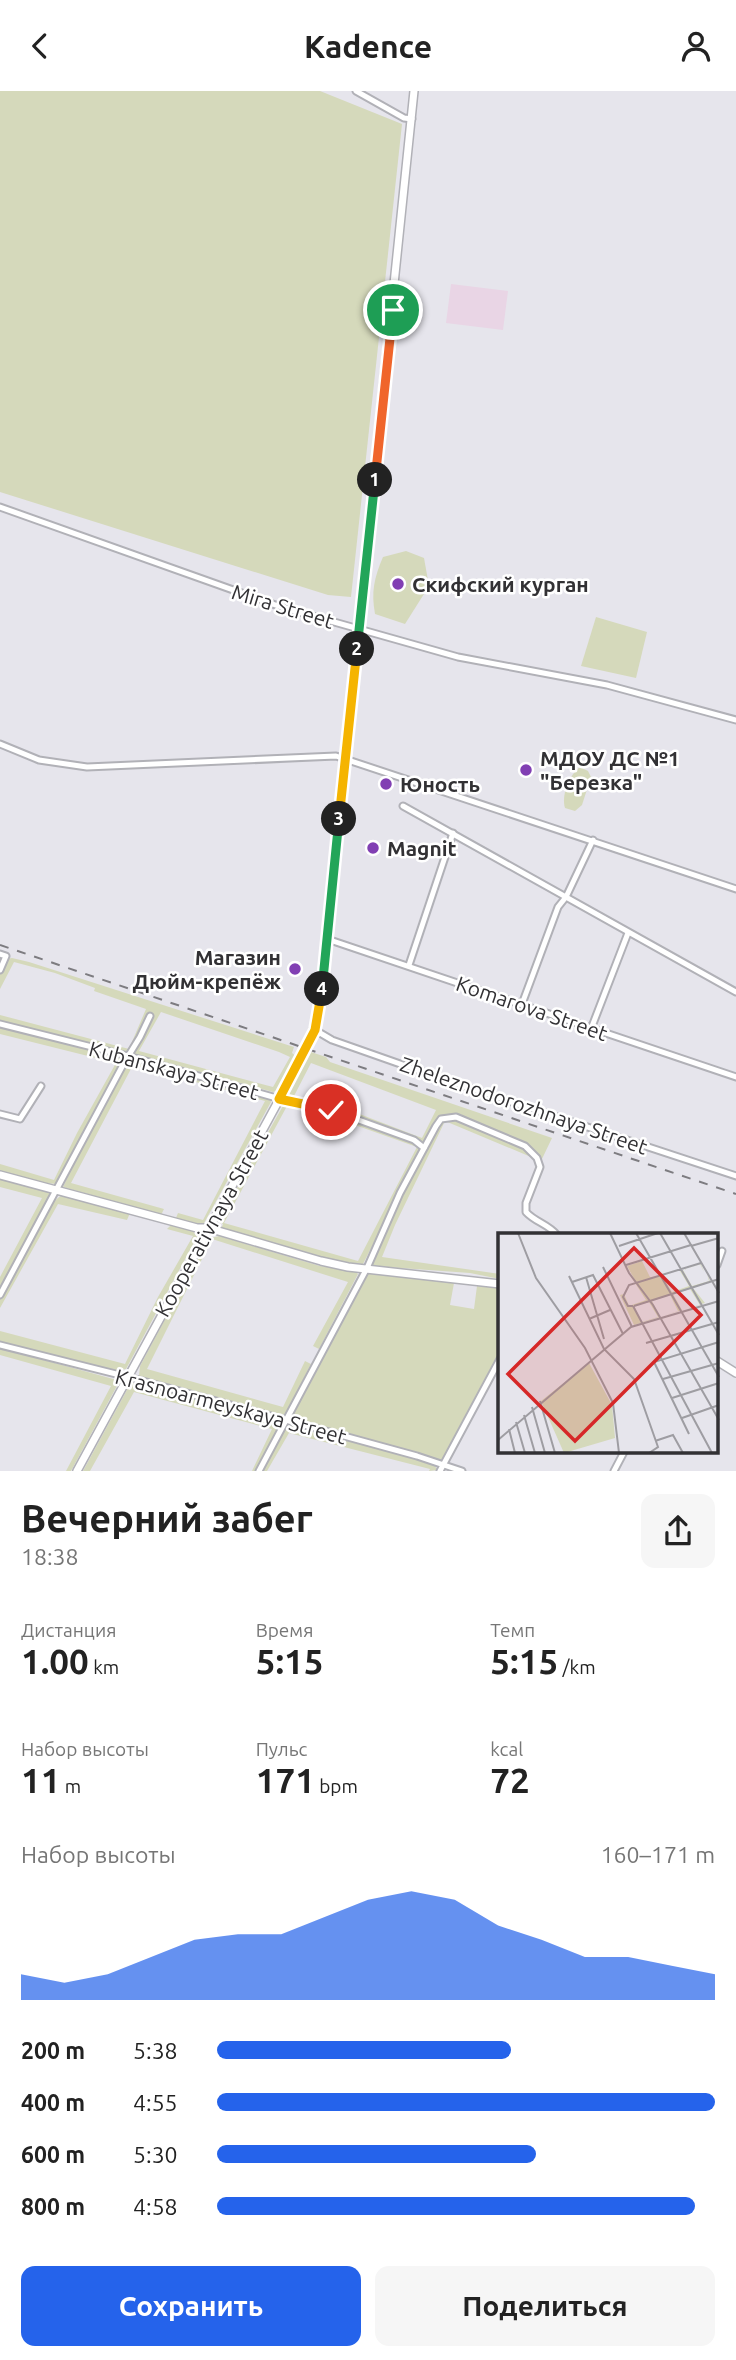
<!DOCTYPE html>
<html lang="ru">
<head>
<meta charset="utf-8">
<style>
	:root { --surface:#fff; --page:#f6f6f6; --text:#222; --muted:#767676; --accent:#2563eb }
	body { margin:0; font-family:Ubuntu,sans-serif; background:var(--page); color:var(--text); height:100vh; display:flex; flex-direction:column; font-size:26px; white-space:nowrap }
	* { box-sizing:border-box; margin:0 }
	p { font-size:23px; color:var(--muted) }
	.icon { flex:none; width:38px; height:38px; fill:none; stroke:currentColor; stroke-width:2; stroke-linecap:round; stroke-linejoin:round }
	.map { position:relative; height:1380px; overflow:hidden }
	.drawer { display:flex; flex-direction:column; background:var(--surface); flex:1 }
	.drawer>* { flex:none }
	.pin { position:absolute; display:grid; place-items:center; width:60px; height:60px; color:#fff; margin:-30px; border:4px solid #fff; border-radius:50%; box-shadow:0 2px 7px #0007 }
	.km { position:absolute; width:35px; height:35px; margin:-18px; border-radius:50%; background:#222; color:#fff; font-size:19px; line-height:35px; text-align:center }
	.round { display:grid; place-items:center; flex:none; width:74px; height:74px; border-radius:14px; background:var(--page) }
	.headline { display:flex; align-items:center; justify-content:space-between; height:119px; padding:0 21px }
	h1 { font-size:38px; font-weight:600; line-height:52px }
	.stats { display:grid; grid-template-columns:repeat(3,1fr); gap:10px; height:119px; padding:7px 21px }
	.stats div { display:grid; align-content:center }
	.stats b { font-size:35px; font-weight:600 }
	.stats small { font-size:19px; font-weight:400 }
	.stats p { font-size:19px }
	.chart { height:196px; padding:14px 21px }
	.chart p { display:flex; justify-content:space-between }
	.chart svg { width:100%; height:126px; margin-top:7px; fill:var(--accent); opacity:.7 }
	.primary-button { display:flex; gap:14px; margin-top:auto; padding:14px 21px }
	.primary-button a { flex:1; height:80px; border-radius:14px; background:var(--accent); color:#fff; font-size:28px; font-weight:600; line-height:80px; text-align:center }
	.primary-button a+a { background:var(--page); color:var(--text) }
	ul { padding:0 21px; list-style:none; font-size:23px }
	li { display:grid; grid-template-columns:112px 84px 1fr; align-items:center; height:52px }
	li i { height:18px; border-radius:9px; background:var(--accent) }
	header { display:flex; justify-content:space-between; align-items:center; height:91px; padding:0 21px; background:var(--surface); font-size:32px; font-weight:600 }
	.map>svg:first-child { display:block }
</style>
</head>
<body>
<header><svg class="icon" aria-label="back" viewBox="0 0 24 24"><path d="M15 5l-7 7 7 7"/></svg>Kadence<svg class="icon" aria-label="person" viewBox="0 0 24 24"><circle cx="12" cy="8" r="4"/><path d="M4 21q1-7 8-7t8 7"/></svg></header>
<div class="map">
<svg width="736" height="1380" viewBox="0 0 736 1380">
	<rect width="100%" height="100%" fill="#e6e5ec"/>
	<!-- industrial -->
	<path fill="#e9d5e5" d="M451,193L508,200L503,239L446,232Z"/>
	<!-- green -->
	<g fill="#d5d9bb" fill-rule="evenodd">
		<path d="M0,0H320L402,33L351,506L328,504L0,401Z"/>
		<path d="M406,460L424,467L429,495L405,533L375,523C371,501 374,487 383,466Z"/>
		<path d="M596,526L647,541L636,587L581,575Z"/>
		<path d="M580,676L588,680L591,686L582,714L575,720L565,717C561,705 569,684 580,676Z"/>
		<path d="M12,867L29,871L294,956L292,962L297,966L278,999L273,1001L193,979L0,931V924L129,958L146,918L94,900L95,897L55,882L14,871L0,898V883L6,868ZM161,921L279,961L290,966L273,996L139,960Z"/>
		<path d="M0,936L122,968L59,1093L41,1092L0,1081V1073L54,1089L77,1042L116,972L0,943Z"/>
		<path d="M311,961L326,966L330,971L552,1047L541,1070L528,1055L494,1038L455,1023L438,1027L424,1050L422,1051L287,1006ZM311,972L436,1019L422,1047L349,1019L294,1005Z"/>
		<path d="M130,969L270,1007L271,1011L260,1031L204,1132H190L176,1127L178,1122L203,1129L265,1010L133,974L71,1092L164,1118L161,1124L63,1096L100,1020Z"/>
		<path d="M284,1013L321,1018L414,1051L420,1055V1060L363,1173L339,1171L221,1138L223,1133L218,1130ZM287,1015L324,1023L417,1056L358,1170L224,1132Z"/>
		<path d="M452,1027L526,1058L534,1066L538,1074L531,1066L445,1030L395,1134L382,1166L500,1183V1188L470,1182L373,1175L371,1171L425,1059L441,1031Z"/>
		<path d="M0,1088L43,1098L51,1103L0,1200V1186L42,1107L0,1096Z"/>
		<path d="M61,1105L130,1122L127,1129L58,1113L0,1217V1207C10,1189 46,1111 61,1105Z"/>
		<path d="M171,1134L193,1140L197,1146L126,1278L114,1280L0,1251V1240L125,1273L158,1206L193,1145L167,1138Z"/>
		<path d="M219,1145L320,1175L355,1180L358,1183L319,1258L313,1255L348,1191L212,1148L147,1278L283,1316L305,1270L311,1273L287,1321L283,1324L183,1299L139,1285L140,1275L206,1152L211,1147Z"/>
		<path d="M370,1182L454,1192L450,1214L474,1218L477,1195L500,1197V1263L444,1367L440,1369L293,1329L291,1326L363,1186Z"/>
		<path d="M0,1257L117,1289L118,1293L71,1380H66L111,1295L0,1264Z"/>
		<path d="M134,1292L276,1330L279,1337L256,1380H252L272,1338L134,1301L90,1380H83L128,1297Z"/>
		<path d="M289,1334L433,1373L438,1379L429,1380L430,1378L289,1342L267,1380H262L286,1335Z"/>
	</g>
	<g fill="none" stroke-linecap="round" stroke-linejoin="round">
		<defs>
			<g id="street">
				<path d="M356,0L404,27L412,28"/>
				<path d="M0,416L281,516L458,566L607,594L736,629"/>
				<path d="M0,653L39,669L87,676L336,665L736,798"/>
				<path d="M403,715L736,901"/>
				<path d="M327,848L736,986"/>
				<path d="M0,863L6,865L0,879"/>
				<path d="M409,874L453,742"/>
				<path d="M522,913L558,816L566,806L593,749"/>
				<path d="M0,933L128,965L280,1008L331,1019L414,1049L424,1057"/>
				<path d="M591,938L628,842"/>
				<path d="M315,939L332,949L460,994L736,1085"/>
				<path d="M0,1023L20,1028L41,995"/>
				<path d="M717,1174L722,1160"/>
				<path d="M0,1204L124,972L140,946L150,925"/>
				<path d="M0,1254L128,1286L417,1365L462,1380"/>
				<path d="M259,1380L367,1177L400,1102L436,1035L441,1028L456,1026L525,1055L537,1067L540,1076L526,1112V1121C535,1131 548,1133 557,1144"/>
				<path d="M440,1380L500,1268"/>
				<path d="M614,1380L624,1361"/>
			</g>
			<g id="secondary">
				<path d="M0,1084L197,1137H208L321,1170L348,1176L500,1193"/>
				<path d="M717,1270L736,1282"/>
				<path d="M77,1380L304,963L318,926L414,0"/>
			</g>
		</defs>
		<!-- street casing -->
		<use href="#street" stroke="#b1b1b7" stroke-width="9"/>
		<!-- secondary casing -->
		<use href="#secondary" stroke="#b1b1b7" stroke-width="10"/>
		<!-- street -->
		<use href="#street" stroke="#fff" stroke-width="5"/>
		<!-- secondary -->
		<use href="#secondary" stroke="#fff" stroke-width="7"/>
		<!-- rail -->
		<path stroke="#7d7c80" stroke-width="2" stroke-dasharray="9 9" stroke-linecap="butt" d="M0,854L736,1103"/>
	</g>
	<g fill="none" stroke-linecap="round" stroke-linejoin="round">
		<defs>
			<path id="split-1" d="M375,389L393,219"/>
			<path id="split-2" d="M357,558L375,389"/>
			<path id="split-3" d="M339,728L357,558"/>
			<path id="split-4" d="M322,898L339,728"/>
			<path id="split-5" d="M322,898L315,939L279,1008L331,1019"/>
		</defs>
		<!-- split-1 casing -->
		<use href="#split-1" stroke="#fff" stroke-width="14"/>
		<!-- split-2 casing -->
		<use href="#split-2" stroke="#fff" stroke-width="14"/>
		<!-- split-3 casing -->
		<use href="#split-3" stroke="#fff" stroke-width="14"/>
		<!-- split-4 casing -->
		<use href="#split-4" stroke="#fff" stroke-width="14"/>
		<!-- split-5 casing -->
		<use href="#split-5" stroke="#fff" stroke-width="14"/>
		<!-- split-1 -->
		<use href="#split-1" stroke="#f0652b" stroke-width="9"/>
		<!-- split-2 -->
		<use href="#split-2" stroke="#22a559" stroke-width="9"/>
		<!-- split-3 -->
		<use href="#split-3" stroke="#f5b400" stroke-width="9"/>
		<!-- split-4 -->
		<use href="#split-4" stroke="#22a559" stroke-width="9"/>
		<!-- split-5 -->
		<use href="#split-5" stroke="#f5b400" stroke-width="9"/>
	</g>
	<!-- markers -->
	<g fill="#813fb3" stroke="#fff" stroke-width="2.5">
		<circle cx="398" cy="493" r="7"/>
		<circle cx="526" cy="679" r="7"/>
		<circle cx="386" cy="693" r="7"/>
		<circle cx="373" cy="757" r="7"/>
		<circle cx="295" cy="878" r="7"/>
	</g>
	<g text-anchor="middle" dominant-baseline="central" stroke-width="5" stroke-linejoin="round" paint-order="stroke">
		<!-- poi labels -->
		<g font-size="21" font-weight="bold" fill="#323134" stroke="#fff" text-anchor="start">
			<text x="412" y="493">Скифский курган</text>
			<text x="540" y="667">МДОУ ДС №1<tspan x="540" dy="24">"Березка"</tspan></text>
			<text x="400" y="693">Юность</text>
			<text x="387" y="757">Magnit</text>
			<text x="281" y="866" text-anchor="end">Магазин<tspan x="281" dy="24">Дюйм-крепёж</tspan></text>
		</g>
		<!-- street labels -->
		<g font-size="21" fill="#323134" stroke="#fff">
			<text transform="translate(283 515) rotate(17)">Mira Street</text>
			<text transform="translate(532 917) rotate(19)">Komarova Street</text>
			<text transform="translate(174 979) rotate(15)">Kubanskaya Street</text>
			<text transform="translate(524 1014) rotate(19)">Zheleznodorozhnaya Street</text>
			<text transform="translate(211 1132) rotate(-61)">Kooperativnaya Street</text>
			<text transform="translate(231 1315) rotate(15)">Krasnoarmeyskaya Street</text>
		</g>
	</g>
	<!-- overview -->
	<g transform="translate(498 1142)">
		<rect width="220" height="220" fill="#e6e5ec"/>
		<path d="M144,28L152,44L164,43L174,59L191,53L182,38L203,31L206,39L202,31L185,37L194,53L211,48L209,41L212,48L195,55L207,70L136,92L122,62L126,61L131,73L148,67L126,33L138,49L129,33ZM192,56L202,72L184,77L175,61ZM172,62L180,78L162,84L154,68ZM151,69L160,84L144,89L136,73ZM91,130L114,172L117,205L66,220L43,168Z" fill="#d5d9bb" fill-rule="evenodd"/>
		<path fill="none" stroke="#9e9da2" stroke-width="2" d="M20,0L38,45L87,115L115,170L121,220M112,0L131,40L155,72L221,187M138,0L221,144M162,0L221,102M186,0L221,60M121,13L160,0M193,13L221,5M128,32L193,12M105,34L134,94M71,43L106,116L136,146L160,214L151,220M88,44L106,106M74,49L95,42L125,101M135,73L214,220M135,73H130L125,64L131,52L203,30M136,73L221,46M91,86L112,77M148,110L221,89M165,146L221,130M174,165L221,150M42,168L57,220M34,174L47,220M26,182L37,220M184,185L221,172M18,189L27,220M11,196L17,220M191,201L156,129L221,109M0,207L133,94L221,68M157,208L175,202L185,220"/>
		<path fill="#d62828" fill-opacity="0.15" stroke="#d62828" stroke-width="3.5" d="M136,15L203,82L77,208L10,141Z"/>
		<rect width="220" height="220" fill="none" stroke="#323134" stroke-width="3.5"/>
	</g>
</svg>
<div class="pin" style="left:393px;top:219px;background:#1e9e55"><svg class="icon" aria-label="arrive" viewBox="0 0 24 24"><path d="M6 21V4h12l-3 4 3 4H6"/></svg></div>
<div class="pin" style="left:331px;top:1019px;background:#d93025"><svg class="icon" aria-label="check" viewBox="0 0 24 24"><path d="M5 12l5 5 9-10"/></svg></div>
<b class="km" style="left:375px;top:389px">1</b>
<b class="km" style="left:357px;top:558px">2</b>
<b class="km" style="left:339px;top:728px">3</b>
<b class="km" style="left:322px;top:898px">4</b>
</div>
<section class="drawer">
<div class="headline"><div><h1>Вечерний забег</h1><p>18:38</p></div><a class="round"><svg class="icon" aria-label="share" viewBox="0 0 24 24"><path d="M12 15V3M7 8l5-5 5 5M5 13v7h14v-7"/></svg></a></div>
<div class="stats">
<div><p>Дистанция</p><b>1.00<small> km</small></b></div>
<div><p>Время</p><b>5:15</b></div>
<div><p>Темп</p><b>5:15<small> /km</small></b></div>
</div>
<div class="stats">
<div><p>Набор высоты</p><b>11<small> m</small></b></div>
<div><p>Пульс</p><b>171<small> bpm</small></b></div>
<div><p>kcal</p><b>72</b></div>
</div>
<div class="chart"><p><span>Набор высоты</span>160–171 m</p>
<svg viewBox="0 0 160 44" preserveAspectRatio="none"><path d="M0 44V35L10 38L20 35L30 29L40 23L50 21L60 21L70 15L80 9L90 6L100 9L110 18L120 23L130 29L140 29L150 32L160 35V44z"/></svg>
</div>
<ul>
<li><b>200 m</b>5:38<i style="width:59%"></i></li>
<li><b>400 m</b>4:55<i style="width:100%"></i></li>
<li><b>600 m</b>5:30<i style="width:64%"></i></li>
<li><b>800 m</b>4:58<i style="width:96%"></i></li>
</ul>
<div class="primary-button"><a>Сохранить</a><a>Поделиться</a></div>
</section>
</body>
</html>
